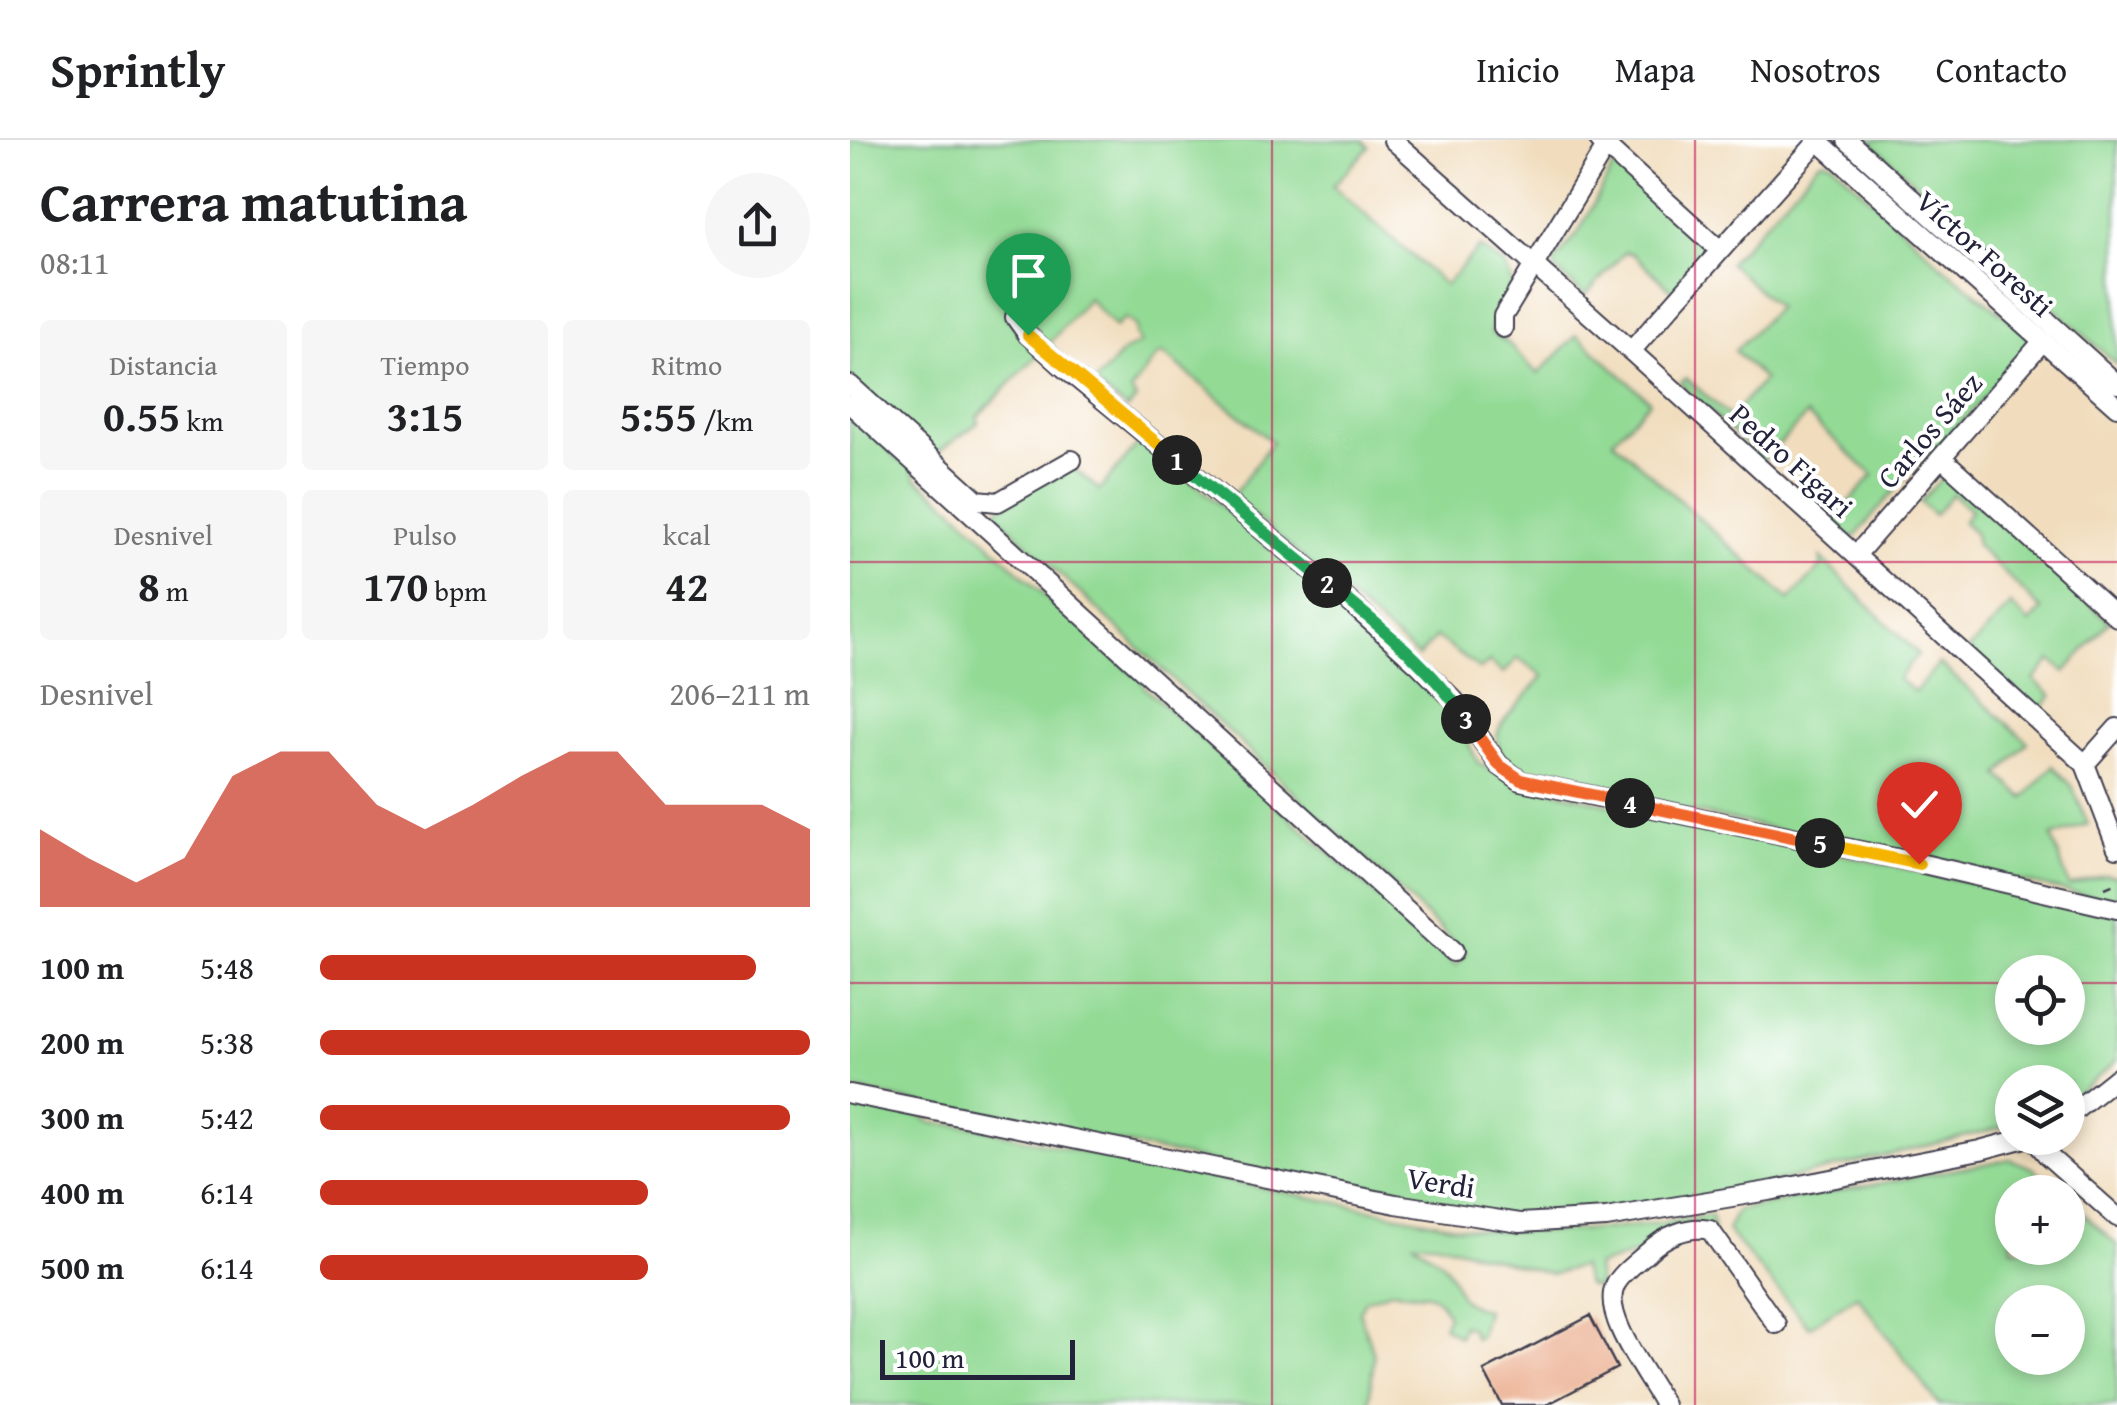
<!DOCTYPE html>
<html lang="es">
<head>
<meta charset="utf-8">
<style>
	:root { --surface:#fff; --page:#f6f6f6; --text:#202124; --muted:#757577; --line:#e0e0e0; --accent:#c8321e }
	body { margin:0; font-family:"Gentium Book Plus",serif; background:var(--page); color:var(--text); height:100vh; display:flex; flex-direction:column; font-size:38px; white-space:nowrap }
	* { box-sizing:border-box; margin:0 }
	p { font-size:32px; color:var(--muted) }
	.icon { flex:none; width:55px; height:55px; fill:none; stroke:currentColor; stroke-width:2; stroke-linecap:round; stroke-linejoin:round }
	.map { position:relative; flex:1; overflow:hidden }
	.panel { display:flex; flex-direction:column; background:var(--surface); width:850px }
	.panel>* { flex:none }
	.controls { position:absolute; left:1145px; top:815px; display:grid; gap:20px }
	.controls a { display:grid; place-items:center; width:90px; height:90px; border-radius:50%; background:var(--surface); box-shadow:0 5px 15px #0003; font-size:50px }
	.scale { position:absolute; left:30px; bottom:25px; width:195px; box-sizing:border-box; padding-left:10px; border:5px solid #22223b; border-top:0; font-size:28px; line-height:35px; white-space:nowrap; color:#22223b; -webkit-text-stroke:8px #fff; paint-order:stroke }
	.pin { position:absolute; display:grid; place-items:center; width:85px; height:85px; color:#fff; margin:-102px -42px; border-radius:50% 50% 50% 0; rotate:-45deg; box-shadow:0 0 10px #0007 }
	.pin .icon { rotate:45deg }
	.km { position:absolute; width:50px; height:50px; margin:-25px; border-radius:50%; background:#222; color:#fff; font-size:28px; line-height:50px; text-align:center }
	.round { display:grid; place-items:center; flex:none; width:105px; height:105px; border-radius:52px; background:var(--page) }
	.overview { display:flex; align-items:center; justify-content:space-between; height:170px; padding:0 40px }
	h1 { font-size:55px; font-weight:800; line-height:75px }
	.figures { display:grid; grid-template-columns:repeat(3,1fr); gap:15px; height:170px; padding:10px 40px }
	.figures div { display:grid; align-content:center; border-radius:10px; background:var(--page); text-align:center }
	.figures b { font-size:42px; font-weight:800 }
	.figures small { font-size:28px; font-weight:400 }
	.figures p { font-size:28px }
	.chart { height:280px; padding:20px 40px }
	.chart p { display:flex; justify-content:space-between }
	.chart svg { width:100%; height:180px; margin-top:10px; fill:var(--accent); opacity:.7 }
	ul { padding:0 40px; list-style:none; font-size:32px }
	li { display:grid; grid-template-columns:160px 120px 1fr; align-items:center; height:75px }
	li i { height:25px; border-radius:12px; background:var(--accent) }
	header { display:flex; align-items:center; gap:60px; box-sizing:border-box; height:140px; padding:0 50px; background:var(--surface); border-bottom:2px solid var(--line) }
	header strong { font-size:48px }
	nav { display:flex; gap:55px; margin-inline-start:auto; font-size:35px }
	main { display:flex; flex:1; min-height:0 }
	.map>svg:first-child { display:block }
</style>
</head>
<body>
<header>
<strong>Sprintly</strong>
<nav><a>Inicio</a><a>Mapa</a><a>Nosotros</a><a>Contacto</a></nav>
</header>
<main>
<section class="panel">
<div class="overview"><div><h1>Carrera matutina</h1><p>08:11</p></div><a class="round"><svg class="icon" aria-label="share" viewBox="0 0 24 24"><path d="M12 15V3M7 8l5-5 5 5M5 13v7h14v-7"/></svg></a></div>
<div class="figures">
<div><p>Distancia</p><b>0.55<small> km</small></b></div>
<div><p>Tiempo</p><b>3:15</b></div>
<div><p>Ritmo</p><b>5:55<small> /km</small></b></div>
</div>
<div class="figures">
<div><p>Desnivel</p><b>8<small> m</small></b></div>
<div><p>Pulso</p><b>170<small> bpm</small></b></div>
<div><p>kcal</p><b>42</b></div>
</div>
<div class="chart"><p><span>Desnivel</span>206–211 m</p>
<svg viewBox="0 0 160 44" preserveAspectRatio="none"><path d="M0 44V25L10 32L20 38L30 32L40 12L50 6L60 6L70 19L80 25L90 19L100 12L110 6L120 6L130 19L140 19L150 19L160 25V44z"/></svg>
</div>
<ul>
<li><b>100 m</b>5:48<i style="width:89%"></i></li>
<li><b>200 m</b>5:38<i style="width:100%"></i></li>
<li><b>300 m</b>5:42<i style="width:96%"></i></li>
<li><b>400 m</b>6:14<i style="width:67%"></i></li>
<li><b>500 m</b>6:14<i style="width:67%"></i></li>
</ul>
</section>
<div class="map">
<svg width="1267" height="1265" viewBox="0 0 1267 1265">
	<rect width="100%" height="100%" fill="#fff"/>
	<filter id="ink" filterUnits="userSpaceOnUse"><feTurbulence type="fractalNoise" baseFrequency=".01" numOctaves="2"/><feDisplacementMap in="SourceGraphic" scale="20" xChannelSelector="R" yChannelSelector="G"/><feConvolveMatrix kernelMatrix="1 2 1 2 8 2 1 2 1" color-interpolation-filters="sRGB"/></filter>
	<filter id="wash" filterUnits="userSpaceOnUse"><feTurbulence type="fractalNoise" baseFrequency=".0048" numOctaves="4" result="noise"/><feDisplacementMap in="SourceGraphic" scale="40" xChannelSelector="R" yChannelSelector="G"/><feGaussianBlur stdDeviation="2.25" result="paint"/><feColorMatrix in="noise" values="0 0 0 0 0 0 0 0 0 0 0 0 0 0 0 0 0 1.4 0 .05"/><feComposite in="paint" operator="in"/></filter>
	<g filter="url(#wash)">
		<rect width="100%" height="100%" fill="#f1ddbd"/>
		<!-- green -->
		<g fill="#93da95" stroke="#5a7e68" stroke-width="2.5" fill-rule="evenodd">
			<path d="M0,0H512L519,7L483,46L595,145L630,107L656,127L663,145L643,179L641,192L659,204L688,234L727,195L800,261L763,300L939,460L971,427V418L1068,514L1048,539L1065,552L1089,523L1178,602L1149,635L1174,658L1203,626L1222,646L1238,684L1202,697L1219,746L1255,735L1267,737V762L684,638C613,598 661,578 693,536L668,518L654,533L639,522L630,530L586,497L568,517L382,357L422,302L313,213L305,218L281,251L286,259L277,269L244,244L273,212L290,203L285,194L286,186L275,178L265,187L238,158L198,205L127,277L128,283L88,312L77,311L0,241Z"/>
			<path d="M1018,0H1267V225Z"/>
			<path d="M974,20L983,23L1091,125L1175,192L1182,204L1102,293L1064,327L1005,397H999L982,381L1023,335L957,275L913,321L830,243L836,238L880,277L914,240L885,211L927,167L879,123L968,23Z"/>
			<path d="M767,21L865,105L831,159L783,114L775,112L735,156L705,129L704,122L728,93Z"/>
			<path d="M0,270L48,320L62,326L66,338L101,366L205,466L218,473L284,535L288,531L295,548L606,826L616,813L143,372L218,323L249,350L290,302L298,303L584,549L604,573L628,623L661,640L761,665L1267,774V921L1218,960V942H1162V985L781,1077L663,1082L0,949ZM1162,832H1218V888H1162Z"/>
			<path d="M1098,331L1259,482L1215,532L1201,520L1184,540L1202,556L1188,571L1119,509L1161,465L1180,483L1192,470L1126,405L1125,393L1113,382L1121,370L1102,354L1084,375L1070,362Z"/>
			<path d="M0,961L71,976L82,983L122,986L214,1008L609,1087C694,1097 776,1090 861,1075L864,1090L746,1126L749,1148L737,1145L731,1126L702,1134L585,1102H564C573,1111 591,1118 597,1129C613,1151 601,1160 636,1170L630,1196L625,1199L620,1188L613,1185L609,1197L593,1186L598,1175C580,1140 571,1161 544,1150L515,1160L509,1172L524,1214L519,1265H0Z"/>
			<path d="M1160,1019L1183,1028L1210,1052H1162V1108H1218V1059L1267,1105V1265H1089L1007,1155L959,1187L877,1090L887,1070ZM1162,1162H1218V1218H1162Z"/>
		</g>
		<g id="blocks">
			<!-- building -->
			<path fill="#ebae8f" d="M740,1176L767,1228L696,1265H652L634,1231Z"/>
		</g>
	</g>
	<g filter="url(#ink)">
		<use href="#blocks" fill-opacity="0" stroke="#413e4e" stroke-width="2.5"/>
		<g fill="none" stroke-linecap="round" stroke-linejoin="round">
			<defs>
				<g id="minor">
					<path d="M543,0L781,211L1235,624L1267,708"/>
					<path d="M749,0L870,110"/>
					<path d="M967,0L1267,267"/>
					<path d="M997,0L1267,244"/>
					<path d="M165,177L178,195L213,227L494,457L568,524L604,560L649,625L671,641L1069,723L1267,769"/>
					<path d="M653,188V176L760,0"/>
					<path d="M781,211L968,1"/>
					<path d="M0,245L127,360L148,362L222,320"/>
					<path d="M0,264L603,812"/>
					<path d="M1092,318L1267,477"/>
					<path d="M1006,415L1193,201"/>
					<path d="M1235,624L1267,588"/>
					<path d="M0,954L546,1064L670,1083L756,1078L924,1050L1130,1010L1175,998"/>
					<path d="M1218,976L1267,937"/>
					<path d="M1183,998L1197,1015L1267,1077"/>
					<path d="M814,1265C800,1237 751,1177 765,1146C770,1134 788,1121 798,1112C814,1096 839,1085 860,1090L926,1184"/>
				</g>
			</defs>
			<!-- minor casing -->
			<use href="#minor" stroke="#413e4e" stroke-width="22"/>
			<!-- path -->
			<path stroke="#413e4e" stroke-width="2.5" stroke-dasharray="8 8" stroke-linecap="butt" d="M1255,748L1267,743"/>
			<!-- minor -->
			<use href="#minor" stroke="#fff" stroke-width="18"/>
		</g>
	</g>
	<g fill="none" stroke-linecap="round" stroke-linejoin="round" filter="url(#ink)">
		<defs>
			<path id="split-1" d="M178,195L327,320"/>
			<path id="split-2" d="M327,320L477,443"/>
			<path id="split-3" d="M477,443C526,483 581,526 616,579"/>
			<path id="split-4" d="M616,579L649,625L671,640L780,663"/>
			<path id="split-5" d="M780,663L970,703"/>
			<path id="split-6" d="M970,703L1069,724"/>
		</defs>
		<!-- split-1 casing -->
		<use href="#split-1" stroke="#fff" stroke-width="20"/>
		<!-- split-2 casing -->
		<use href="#split-2" stroke="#fff" stroke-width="20"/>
		<!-- split-3 casing -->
		<use href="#split-3" stroke="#fff" stroke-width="20"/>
		<!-- split-4 casing -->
		<use href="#split-4" stroke="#fff" stroke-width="20"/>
		<!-- split-5 casing -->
		<use href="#split-5" stroke="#fff" stroke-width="20"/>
		<!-- split-6 casing -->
		<use href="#split-6" stroke="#fff" stroke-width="20"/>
		<!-- split-1 -->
		<use href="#split-1" stroke="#f5b400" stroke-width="12"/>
		<!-- split-2 -->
		<use href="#split-2" stroke="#22a559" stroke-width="12"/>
		<!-- split-3 -->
		<use href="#split-3" stroke="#22a559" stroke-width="12"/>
		<!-- split-4 -->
		<use href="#split-4" stroke="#f0652b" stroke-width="12"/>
		<!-- split-5 -->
		<use href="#split-5" stroke="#f0652b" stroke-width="12"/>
		<!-- split-6 -->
		<use href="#split-6" stroke="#f5b400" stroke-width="12"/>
	</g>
	<!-- grid -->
	<path fill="none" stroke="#c2185b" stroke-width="2.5" stroke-opacity="0.55" d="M422,0V1265M845,0V1265M0,422H1267M0,843H1162M1218,843H1267"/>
	<g text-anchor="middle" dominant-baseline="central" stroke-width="8" stroke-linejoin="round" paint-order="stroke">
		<!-- street labels -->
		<g font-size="30" fill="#22223b" stroke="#fff">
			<text transform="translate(1135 113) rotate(42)">Víctor Foresti</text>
			<text transform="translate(1079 290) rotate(-49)">Carlos Sáez</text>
			<text transform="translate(942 320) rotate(42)">Pedro Figari</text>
			<text transform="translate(591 1042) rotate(9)">Verdi</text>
		</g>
	</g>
</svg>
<div class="controls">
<a><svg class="icon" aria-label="locate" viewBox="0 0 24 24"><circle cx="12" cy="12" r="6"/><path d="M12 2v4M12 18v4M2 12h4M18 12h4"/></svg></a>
<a><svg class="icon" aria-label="layers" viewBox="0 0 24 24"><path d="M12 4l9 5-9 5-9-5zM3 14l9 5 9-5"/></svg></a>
<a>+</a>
<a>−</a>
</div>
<div class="scale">100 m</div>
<div class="pin" style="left:178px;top:195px;background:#1e9e55"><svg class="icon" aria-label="arrive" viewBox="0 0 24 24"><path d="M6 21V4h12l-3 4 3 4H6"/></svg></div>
<div class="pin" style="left:1069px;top:724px;background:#d93025"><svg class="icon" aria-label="check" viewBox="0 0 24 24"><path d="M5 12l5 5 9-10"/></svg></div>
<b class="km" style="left:327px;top:320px">1</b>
<b class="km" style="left:477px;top:443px">2</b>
<b class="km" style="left:616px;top:579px">3</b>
<b class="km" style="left:780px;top:663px">4</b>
<b class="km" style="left:970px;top:703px">5</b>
</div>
</main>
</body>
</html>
